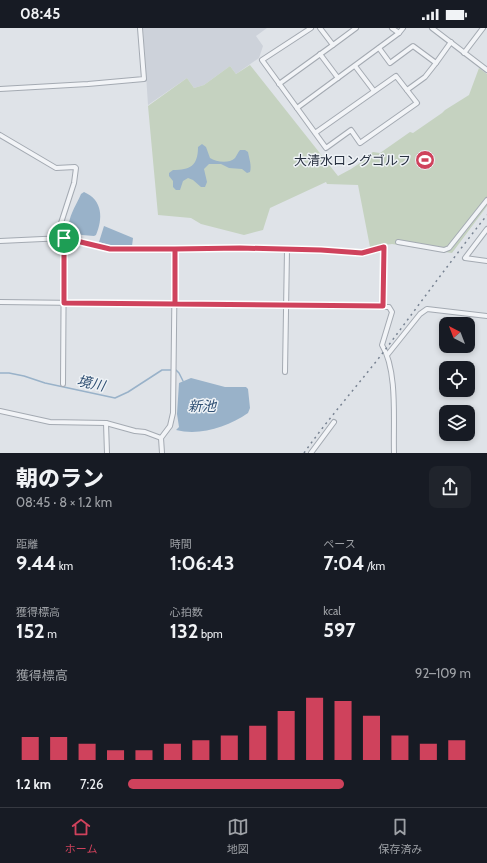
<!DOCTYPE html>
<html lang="ja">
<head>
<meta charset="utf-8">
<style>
	:root { --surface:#171b24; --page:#20242c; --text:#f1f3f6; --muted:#9ea1a6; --line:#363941; --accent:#cf425c }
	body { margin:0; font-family:Cabin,"Noto Sans JP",sans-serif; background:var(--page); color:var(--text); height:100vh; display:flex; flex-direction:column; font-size:15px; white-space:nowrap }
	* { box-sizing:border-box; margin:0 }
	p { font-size:13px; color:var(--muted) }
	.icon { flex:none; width:22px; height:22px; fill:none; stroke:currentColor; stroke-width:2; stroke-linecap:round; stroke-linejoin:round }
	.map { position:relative; height:425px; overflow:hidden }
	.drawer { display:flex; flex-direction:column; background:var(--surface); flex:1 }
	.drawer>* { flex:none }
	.needle { width:26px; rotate:318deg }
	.fabs { position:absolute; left:439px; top:289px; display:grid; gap:8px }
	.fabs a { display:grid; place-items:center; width:36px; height:36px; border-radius:8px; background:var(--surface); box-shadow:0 2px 6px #0003; font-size:20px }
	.pin { position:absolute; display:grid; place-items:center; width:34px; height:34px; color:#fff; margin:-17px; border:2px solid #fff; border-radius:50%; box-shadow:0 1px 4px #0007 }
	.round { display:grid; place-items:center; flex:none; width:42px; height:42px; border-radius:8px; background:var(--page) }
	.overview { display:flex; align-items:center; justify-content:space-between; height:68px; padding:0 16px }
	h1 { font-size:22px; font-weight:800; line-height:30px }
	.metrics { display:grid; grid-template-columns:repeat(3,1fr); gap:6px; height:68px; padding:4px 16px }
	.metrics div { display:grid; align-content:center }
	.metrics b { font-size:20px; font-weight:800 }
	.metrics small { font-size:11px; font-weight:400 }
	.metrics p { font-size:11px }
	.chart { height:112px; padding:8px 16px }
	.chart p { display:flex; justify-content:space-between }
	.chart svg { width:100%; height:72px; margin-top:4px; stroke:var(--accent); stroke-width:6 }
	ul { padding:0 16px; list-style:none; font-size:13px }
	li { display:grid; grid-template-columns:64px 48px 1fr; align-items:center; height:30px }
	li i { height:10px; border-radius:5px; background:var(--accent) }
	.status { display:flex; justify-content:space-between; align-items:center; height:28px; padding:0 20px; background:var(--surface); direction:ltr }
	.status svg { height:11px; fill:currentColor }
	.tabs { display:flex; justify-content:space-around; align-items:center; height:56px; border-top:1px solid var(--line); background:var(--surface); font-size:11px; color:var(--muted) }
	.tabs a { display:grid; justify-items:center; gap:2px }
	.tabs .active { color:var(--accent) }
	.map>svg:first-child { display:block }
</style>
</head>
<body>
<div class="status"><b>08:45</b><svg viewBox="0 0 49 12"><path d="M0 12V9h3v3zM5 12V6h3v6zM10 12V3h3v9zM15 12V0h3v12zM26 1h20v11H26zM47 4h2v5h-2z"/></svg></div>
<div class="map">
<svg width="487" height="425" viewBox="0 0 487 425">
	<rect width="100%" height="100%" fill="#dfe3e8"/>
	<!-- built -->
	<path fill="#cdd2da" d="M143,0H267L256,8L263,18L259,30L236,46L230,38L204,57L194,60L187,50L148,77Z"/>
	<!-- green -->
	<path fill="#c5d2c0" d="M250,37L338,148L351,141L360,135L365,129L373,124L380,125L410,104L413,105L442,85L445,82L469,67L479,40L487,46V178L452,225L392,216L370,219L358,157L327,156L326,154L270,180L263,202L244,207L201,196L191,190L158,187L148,78L187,50L194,60L204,57L230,38L236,46Z"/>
	<!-- water -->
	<g fill="#99b2c9">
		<path d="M202,116L206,119L210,130C216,134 229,136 235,130C237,127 238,124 240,122H245L248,124C249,130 252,138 250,144L247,145L242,141L229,140L221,136H209L204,141L207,154L205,159H201L193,152L188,150L183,153L180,162H176L173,159V153L169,148V145L173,142C190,142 198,138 198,119Z"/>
		<path d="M84,164C103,172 103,191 96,207L94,208L82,207L71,204C64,195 77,176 81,166Z"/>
		<path d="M104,198L133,210L132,218L115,219L99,214Z"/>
		<path d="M191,350L225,359H246L248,361L250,380L248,385C228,399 200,408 176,402L179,399L177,386L179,355Z"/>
	</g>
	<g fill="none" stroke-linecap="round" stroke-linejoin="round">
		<!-- stream -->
		<g stroke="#99b2c9" stroke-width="1.5">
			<path d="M176,342L179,345L183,353"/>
			<path d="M0,345H9L24,348L45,355L115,370L128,364L162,342H173"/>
		</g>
		<defs>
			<g id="minor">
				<path d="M311,0L262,32L297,80L399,5L403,0"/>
				<path d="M320,0L333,17L356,0"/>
				<path d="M392,0L399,5"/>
				<path d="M432,0L487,42"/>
				<path d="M379,20L390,35L413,18L436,35L451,14"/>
				<path d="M464,25L483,0"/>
				<path d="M320,26L338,50"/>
				<path d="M355,38L374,63"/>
				<path d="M279,56L333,17"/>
				<path d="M0,61L88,56L144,51L140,0"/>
				<path d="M407,62L425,49L436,35"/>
				<path d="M297,80L326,120L351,102L360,115L417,75L396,48L315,105"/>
				<path d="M0,107L56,140L75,139L76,140L74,155L61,195L64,210L63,356"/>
				<path d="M487,201L465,230L487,233"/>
				<path d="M0,213L64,210L110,221L239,220L321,222L362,225L384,219L383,278"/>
				<path d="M398,214L444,222L449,220L487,172"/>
				<path d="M0,274L389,279L392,284L382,317C398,343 393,394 394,425"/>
				<path d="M388,326L420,286L427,281L487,288"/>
				<path d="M285,344L287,222"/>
				<path d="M0,383L50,394L106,395L135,403L145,404L161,410"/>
				<path d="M106,395L107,425"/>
				<path d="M162,425L161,410L170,398L173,385L175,221"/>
				<path d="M311,425L334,394"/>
			</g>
		</defs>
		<!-- minor casing -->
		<use href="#minor" stroke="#a4aab2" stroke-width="6"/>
		<!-- minor -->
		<use href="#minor" stroke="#f2f4f7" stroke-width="4"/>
		<!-- rail -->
		<path stroke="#788392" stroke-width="1.5" stroke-dasharray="2 4" stroke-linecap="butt" d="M304,425C330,388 361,354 388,318C421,274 453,230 487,187"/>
	</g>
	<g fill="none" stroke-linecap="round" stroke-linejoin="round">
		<defs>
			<path id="route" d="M64,210L110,221H175V276L383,278L384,219L362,225L321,222L240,220L175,221V276L64,275V210"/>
		</defs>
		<!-- route casing -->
		<use href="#route" stroke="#fff" stroke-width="8"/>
		<!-- route -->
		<use href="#route" stroke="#cf425c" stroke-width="5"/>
	</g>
	<!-- icons -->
	<defs>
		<symbol id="stadium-disc" viewBox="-11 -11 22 22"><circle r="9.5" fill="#cf425c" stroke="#eef2f6"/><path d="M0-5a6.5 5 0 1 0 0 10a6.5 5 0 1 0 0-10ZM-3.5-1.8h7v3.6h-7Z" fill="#fff"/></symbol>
	</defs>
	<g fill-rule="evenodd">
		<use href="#stadium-disc" x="414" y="121" width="22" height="22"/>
	</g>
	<g text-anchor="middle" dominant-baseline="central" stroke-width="3" stroke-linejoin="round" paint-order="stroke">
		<!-- poi labels -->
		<g font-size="13" fill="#283140" stroke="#eef2f6" text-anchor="end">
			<text x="411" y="132">大清水ロングゴルフ</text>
		</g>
		<!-- water labels -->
		<g font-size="14" font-style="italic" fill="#315174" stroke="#eef2f6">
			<text transform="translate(91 355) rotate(12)">境川</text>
			<text x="202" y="378">新池</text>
		</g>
	</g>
</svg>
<div class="fabs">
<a><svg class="needle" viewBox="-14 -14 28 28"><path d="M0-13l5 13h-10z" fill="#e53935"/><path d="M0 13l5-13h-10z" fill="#9ea1a6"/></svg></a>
<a><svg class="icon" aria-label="locate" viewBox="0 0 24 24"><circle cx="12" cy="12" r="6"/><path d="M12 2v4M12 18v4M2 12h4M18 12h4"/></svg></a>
<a><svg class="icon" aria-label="layers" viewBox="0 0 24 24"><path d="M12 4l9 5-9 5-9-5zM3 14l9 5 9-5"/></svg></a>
</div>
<div class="pin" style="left:64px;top:210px;background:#1e9e55"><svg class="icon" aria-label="arrive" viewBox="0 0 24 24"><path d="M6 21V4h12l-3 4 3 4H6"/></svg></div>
</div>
<section class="drawer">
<div class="overview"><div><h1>朝のラン</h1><p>08:45 · 8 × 1.2 km</p></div><a class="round"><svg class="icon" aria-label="share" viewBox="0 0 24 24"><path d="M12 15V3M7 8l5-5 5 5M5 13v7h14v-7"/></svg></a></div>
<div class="metrics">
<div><p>距離</p><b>9.44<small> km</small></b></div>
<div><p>時間</p><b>1:06:43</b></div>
<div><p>ペース</p><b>7:04<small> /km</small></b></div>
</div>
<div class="metrics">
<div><p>獲得標高</p><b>152<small> m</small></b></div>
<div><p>心拍数</p><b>132<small> bpm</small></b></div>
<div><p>kcal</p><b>597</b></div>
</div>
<div class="chart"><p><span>獲得標高</span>92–109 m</p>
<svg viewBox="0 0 160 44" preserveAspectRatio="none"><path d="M5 44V30M15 44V30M25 44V34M35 44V38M45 44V38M55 44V34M65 44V32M75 44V29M85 44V23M95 44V14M105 44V6M115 44V8M125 44V17M135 44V29M145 44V34M155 44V32"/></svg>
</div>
<ul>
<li><b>1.2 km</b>7:26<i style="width:63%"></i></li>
</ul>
</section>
<nav class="tabs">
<a class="active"><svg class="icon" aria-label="home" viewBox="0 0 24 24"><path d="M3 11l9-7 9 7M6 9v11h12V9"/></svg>ホーム</a>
<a><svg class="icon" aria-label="map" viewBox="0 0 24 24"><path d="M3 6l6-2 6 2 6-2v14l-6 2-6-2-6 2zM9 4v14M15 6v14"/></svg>地図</a>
<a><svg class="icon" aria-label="saved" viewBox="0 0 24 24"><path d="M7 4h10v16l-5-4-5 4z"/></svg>保存済み</a>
</nav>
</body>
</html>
